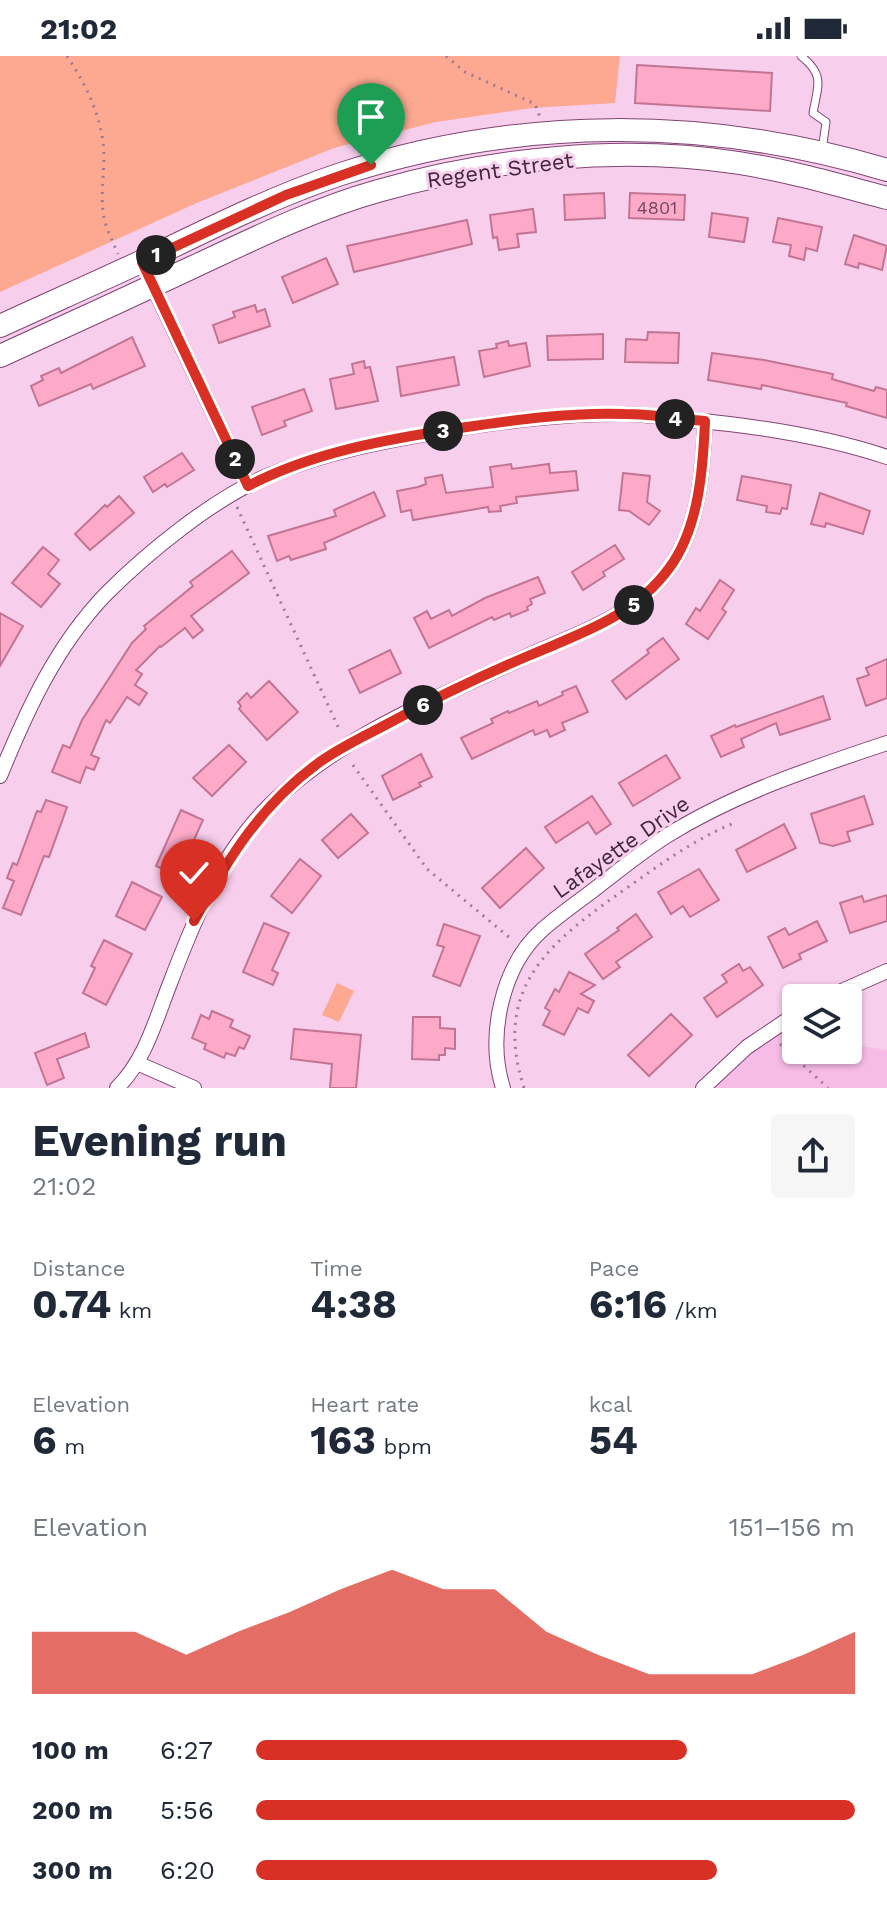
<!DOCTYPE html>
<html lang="en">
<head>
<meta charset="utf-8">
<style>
	:root { --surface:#fff; --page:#f6f6f7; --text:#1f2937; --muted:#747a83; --accent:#d93025 }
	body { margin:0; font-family:"Work Sans",sans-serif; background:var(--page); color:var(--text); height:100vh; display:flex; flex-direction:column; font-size:30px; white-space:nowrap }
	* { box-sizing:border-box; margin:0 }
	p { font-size:26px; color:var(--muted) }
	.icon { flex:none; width:44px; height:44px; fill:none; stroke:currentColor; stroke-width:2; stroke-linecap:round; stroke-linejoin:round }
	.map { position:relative; height:1032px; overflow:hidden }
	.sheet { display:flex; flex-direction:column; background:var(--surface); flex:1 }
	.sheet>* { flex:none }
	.fabs { position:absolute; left:782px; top:928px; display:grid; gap:16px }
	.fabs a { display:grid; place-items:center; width:80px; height:80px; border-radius:8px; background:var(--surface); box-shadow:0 2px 6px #0004; font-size:40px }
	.pin { position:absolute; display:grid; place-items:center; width:68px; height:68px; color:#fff; margin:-82px -34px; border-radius:50% 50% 50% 0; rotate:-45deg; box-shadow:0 0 8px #0007 }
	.pin .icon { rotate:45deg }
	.km { position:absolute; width:40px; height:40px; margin:-20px; border-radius:50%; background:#222; color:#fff; font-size:22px; line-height:40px; text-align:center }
	.round { display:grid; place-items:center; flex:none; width:84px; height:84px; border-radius:8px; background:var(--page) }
	.headline { display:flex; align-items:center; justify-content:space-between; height:136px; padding:0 32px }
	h1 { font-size:44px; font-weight:700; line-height:60px }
	.figures { display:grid; grid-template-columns:repeat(3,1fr); gap:12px; height:136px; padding:8px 32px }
	.figures div { display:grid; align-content:center }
	.figures b { font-size:40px; font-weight:700 }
	.figures small { font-size:22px; font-weight:400 }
	.figures p { font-size:22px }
	.chart { height:224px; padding:16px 32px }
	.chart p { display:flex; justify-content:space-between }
	.chart svg { width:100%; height:144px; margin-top:8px; fill:var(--accent); opacity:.7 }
	ul { padding:0 32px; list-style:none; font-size:26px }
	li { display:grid; grid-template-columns:128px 96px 1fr; align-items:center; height:60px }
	li i { height:20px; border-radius:10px; background:var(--accent) }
	.status { display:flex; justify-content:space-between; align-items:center; height:56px; padding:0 40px; background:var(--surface); direction:ltr }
	.status svg { height:22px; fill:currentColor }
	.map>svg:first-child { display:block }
</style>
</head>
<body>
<div class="status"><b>21:02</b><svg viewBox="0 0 49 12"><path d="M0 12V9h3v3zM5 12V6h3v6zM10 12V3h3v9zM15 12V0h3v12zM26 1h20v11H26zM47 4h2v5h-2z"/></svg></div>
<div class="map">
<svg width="887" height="1032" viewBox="0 0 887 1032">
	<rect width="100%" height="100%" fill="#f8ceed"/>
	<!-- built -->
	<path fill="#f7bbe8" d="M768,976L796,980V994H848V988L887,994V1032H703Z"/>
	<!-- green -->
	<g fill="#fda992">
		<path d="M0,0H620L615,47L532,52L436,66L334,92L199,146L0,236Z"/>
		<path d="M337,927L354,935L339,966L322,959Z"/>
	</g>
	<!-- building -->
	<g fill="#fdaac9" stroke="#c27593" stroke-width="2">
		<path d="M637,9L772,17L770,55L635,47Z"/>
		<path d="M604,137L605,162L565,164L564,139Z"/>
		<path d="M630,137L685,139L684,164L629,162Z"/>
		<path d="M533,153L536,176L517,178L519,191L499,194L497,181L493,182L490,159Z"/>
		<path d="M712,157L748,162L744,186L709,181Z"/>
		<path d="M778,162L822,171L817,195L806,192L804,204L789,200L791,189L773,186Z"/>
		<path d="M467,164L472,188L354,216L347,190Z"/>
		<path d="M854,179L887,190L882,214L859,207L858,212L845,208Z"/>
		<path d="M326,202L338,228L293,247L282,221Z"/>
		<path d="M255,249L257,256L265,253L270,270L219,287L213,269L235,261L233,256Z"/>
		<path d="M648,276L679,277L678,307L625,306L626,283L647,284Z"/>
		<path d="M603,278V303L548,304L547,280Z"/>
		<path d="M132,281L145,310L93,333L91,328L39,350L31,330L43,324L41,320L59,312L61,317Z"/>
		<path d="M508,285L509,290L526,287L530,310L484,321L479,295L497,292L496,288Z"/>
		<path d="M712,297L764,304L833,318L832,323L874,335L876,331L887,334V362L846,350L847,347L762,329L761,333L708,324Z"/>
		<path d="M454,301L459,329L401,340L397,311Z"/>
		<path d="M364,305L365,312L370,311L378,345L336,353L330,323L354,318L352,308Z"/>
		<path d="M304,333L312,355L284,365L286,370L262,379L252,351Z"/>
		<path d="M182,397L194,414L167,431L165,428L153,436L144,421Z"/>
		<path d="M511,408L512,413L549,408L550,417L576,415L578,434L516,441L517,447L500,450L501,455L489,456L488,451L413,464L411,454L401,456L397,435L418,431L426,428L425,422L442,419L446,437L493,431L490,411Z"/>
		<path d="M623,417L650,420L647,446L660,455L649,469L629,455L619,454Z"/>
		<path d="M742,420L791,429L787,453L782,452L780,458L766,456L767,450L737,444Z"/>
		<path d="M374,436L385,460L324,487L326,493L291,504L289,500L277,505L268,480L336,460L334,454Z"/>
		<path d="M820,437L870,455L863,478L826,467L825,471L811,468Z"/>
		<path d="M119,440L134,457L90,494L75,478L105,449L107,451Z"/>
		<path d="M615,489L624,503L603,516L605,520L583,534L572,516Z"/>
		<path d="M43,491L59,504L48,518L60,528L41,551L12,527Z"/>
		<path d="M232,495L249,517L191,560L203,574L193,582L185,572L161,591L160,590L136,614L142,618L135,629L147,637L139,649L127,641L110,667L106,664L91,699L99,702L94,714L86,711L80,727L52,716L63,689L70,692L82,664L132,587L146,573L144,570L193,530L190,526Z"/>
		<path d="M538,521L545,537L530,543L532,548L527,551L528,554L511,561L510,557L494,564L492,561L429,592L414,562L427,555L431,563L449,554L452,560L485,542Z"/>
		<path d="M720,524L734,534L722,553L726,556L708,583L686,568L696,552L700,555Z"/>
		<path d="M0,557L23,570L0,610Z"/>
		<path d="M663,582L679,603L626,643L612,625L649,597L647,594Z"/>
		<path d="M390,594L401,617L360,637L349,614Z"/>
		<path d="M887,603V642L866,650L857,623L869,619L866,612Z"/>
		<path d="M269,625L298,656L267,684L239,653L241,650L238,646L247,637L251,642Z"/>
		<path d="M576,630L588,656L562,667L565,674L550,681L547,674L535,679L533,674L472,703L461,682L493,667L491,663L508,655L509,657L537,645L539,650L563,639L562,636Z"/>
		<path d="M823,640L830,663L780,679L776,667L741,683L744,691L721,701L711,680L735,669L736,671Z"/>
		<path d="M229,689L246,706L212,740L193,722Z"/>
		<path d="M421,698L432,721L419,727L421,730L393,744L382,720Z"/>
		<path d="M666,699L680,722L633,750L619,727Z"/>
		<path d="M592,740L611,768L596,778L588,766L556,787L545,771Z"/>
		<path d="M864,740L873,768L847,776L850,785L833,790L820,787L811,758Z"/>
		<path d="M46,744L67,751L49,801L44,800L21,859L3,852L14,825L7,822L13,807L17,809L37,755L41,756Z"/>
		<path d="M181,754L203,764L184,806L180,804L174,818L156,810Z"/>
		<path d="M351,758L368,777L338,802L322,784Z"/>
		<path d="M784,768L796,792L747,816L736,794Z"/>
		<path d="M526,792L544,812L500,852L482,832Z"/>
		<path d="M300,803L321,820L292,857L271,840Z"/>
		<path d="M699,813L719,844L690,861L683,850L671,858L658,836Z"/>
		<path d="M132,826L162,841L145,874L116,860Z"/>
		<path d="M887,839V865L850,877L840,847L862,840L864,846Z"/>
		<path d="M636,858L652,881L616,906L620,911L603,923L585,898L619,874L617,872Z"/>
		<path d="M817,865L827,885L799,898L801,903L783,912L768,881L785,872L789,879Z"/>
		<path d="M264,867L289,877L272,914L278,917L273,929L243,916Z"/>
		<path d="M444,868L480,880L460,930L433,920L444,891L437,889Z"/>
		<path d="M104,884L132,898L106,949L83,937L95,912L91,910Z"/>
		<path d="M739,908L743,915L750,911L763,929L717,961L704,942L727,926L722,919Z"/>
		<path d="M569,916L595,929L581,938L594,945L588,957L578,952L564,979L543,969L550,955L545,952L555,933L559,936Z"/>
		<path d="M212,955L233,964L230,971L250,980L244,993L239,991L235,1000L226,997L224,1002L204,993L206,988L192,982L201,959L209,963Z"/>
		<path d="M671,958L692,979L649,1020L628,999Z"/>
		<path d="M413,961H440V972L455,973V993L445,992V999H439V1004L412,1003Z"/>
		<path d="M294,973L361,979L356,1032H330L332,1008L291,1003Z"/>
		<path d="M85,977L89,991L57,1003L64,1022L47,1029L35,997Z"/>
	</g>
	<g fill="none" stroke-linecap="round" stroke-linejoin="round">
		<defs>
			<path id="lane" d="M801,0C825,19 818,29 813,57L826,66L822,95"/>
			<g id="street">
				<path d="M153,230L248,430"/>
				<path d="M0,720C27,654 56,590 106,538C148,496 213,443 267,420C326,396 387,384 449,374C507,365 566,357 624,358C646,358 669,362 691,364C757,370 824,380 887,401"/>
				<path d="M826,942L887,915"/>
				<path d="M137,1007L194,1032"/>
				<path d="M117,1032C145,1004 155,966 169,930C193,867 219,800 268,751C336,682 436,642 523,602C577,577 634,562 670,511C699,471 703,413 705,365"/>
				<path d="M503,1032C487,981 501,911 542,874C560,858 581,844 600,829C622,812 644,794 668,779C736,737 812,712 887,687"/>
				<path d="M703,1032L747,991L796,958"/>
			</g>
			<g id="secondary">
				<path d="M0,270C50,247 100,225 149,202C211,172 273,141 338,119C517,60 707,60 887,114"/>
				<path d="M0,300C64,271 129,241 193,211C253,183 314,153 378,135C493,102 621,89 739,107C790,115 838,129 887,142"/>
			</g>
		</defs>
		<!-- lane casing -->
		<use href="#lane" stroke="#804473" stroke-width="9"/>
		<!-- street casing -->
		<use href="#street" stroke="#804473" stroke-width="16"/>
		<!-- secondary casing -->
		<use href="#secondary" stroke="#804473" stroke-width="24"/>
		<!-- path -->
		<g stroke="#9d7a94" stroke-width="3" stroke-dasharray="2 6" stroke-linecap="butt">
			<path d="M67,0C83,24 97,51 102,80C107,106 100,131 103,156C105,171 112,184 118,198"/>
			<path d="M446,0L465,16L535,48L540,61"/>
			<path d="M237,451L339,673"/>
			<path d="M353,709L427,813L510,882"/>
			<path d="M780,988L828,1032"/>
			<path d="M524,1032C490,927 556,882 631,829C665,805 698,781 737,766"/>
		</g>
		<!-- lane -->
		<use href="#lane" stroke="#fff" stroke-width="7"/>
		<!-- street -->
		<use href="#street" stroke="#fff" stroke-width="14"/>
		<!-- secondary -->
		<use href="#secondary" stroke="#fff" stroke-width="22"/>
	</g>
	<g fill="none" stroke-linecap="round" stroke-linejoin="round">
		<defs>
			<path id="route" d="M194,865C227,804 260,750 317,708C340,691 365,680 391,666C435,642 481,620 528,600C581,577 634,561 670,511C699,471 703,413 705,365C679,363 652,358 625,358C570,356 514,364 460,372C388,383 313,396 248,430L142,206L286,139L371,109"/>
		</defs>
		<!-- route casing -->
		<use href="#route" stroke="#fff" stroke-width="16"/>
		<!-- route -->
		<use href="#route" stroke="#d93025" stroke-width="10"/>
	</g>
	<g text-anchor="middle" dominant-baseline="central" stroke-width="6" stroke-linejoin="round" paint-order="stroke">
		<!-- number labels -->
		<g font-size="18" fill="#71485f">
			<text x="657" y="151">4801</text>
		</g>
		<!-- street labels -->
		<g font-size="22" fill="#42273c" stroke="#f8ceed">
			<text transform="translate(500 114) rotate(-8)">Regent Street</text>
			<text transform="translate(621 791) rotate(-35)">Lafayette Drive</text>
		</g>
	</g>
</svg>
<div class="fabs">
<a><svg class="icon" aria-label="layers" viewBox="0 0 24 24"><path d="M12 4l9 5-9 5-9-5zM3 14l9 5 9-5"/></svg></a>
</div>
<div class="pin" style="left:371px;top:109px;background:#1e9e55"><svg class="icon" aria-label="arrive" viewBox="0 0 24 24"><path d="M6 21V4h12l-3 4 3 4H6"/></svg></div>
<div class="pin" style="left:194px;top:865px;background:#d93025"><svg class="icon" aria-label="check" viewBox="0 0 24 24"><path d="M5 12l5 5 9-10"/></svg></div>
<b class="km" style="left:156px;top:199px">1</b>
<b class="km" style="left:235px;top:403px">2</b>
<b class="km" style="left:443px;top:375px">3</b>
<b class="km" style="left:675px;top:363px">4</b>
<b class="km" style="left:634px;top:549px">5</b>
<b class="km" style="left:423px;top:649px">6</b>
</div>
<section class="sheet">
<div class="headline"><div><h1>Evening run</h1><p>21:02</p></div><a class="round"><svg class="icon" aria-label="share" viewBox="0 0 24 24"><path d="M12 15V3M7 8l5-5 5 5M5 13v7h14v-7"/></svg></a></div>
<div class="figures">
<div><p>Distance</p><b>0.74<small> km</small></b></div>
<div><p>Time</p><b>4:38</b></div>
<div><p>Pace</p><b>6:16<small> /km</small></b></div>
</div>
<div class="figures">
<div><p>Elevation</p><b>6<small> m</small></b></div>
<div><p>Heart rate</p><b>163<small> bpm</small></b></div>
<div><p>kcal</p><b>54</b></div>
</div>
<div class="chart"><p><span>Elevation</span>151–156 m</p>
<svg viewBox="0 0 160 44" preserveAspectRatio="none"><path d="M0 44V25L10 25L20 25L30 32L40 25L50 19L60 12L70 6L80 12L90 12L100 25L110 32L120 38L130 38L140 38L150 32L160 25V44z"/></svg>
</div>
<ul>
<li><b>100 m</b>6:27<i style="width:72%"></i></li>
<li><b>200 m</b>5:56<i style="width:100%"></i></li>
<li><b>300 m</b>6:20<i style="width:77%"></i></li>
</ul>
</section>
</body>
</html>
